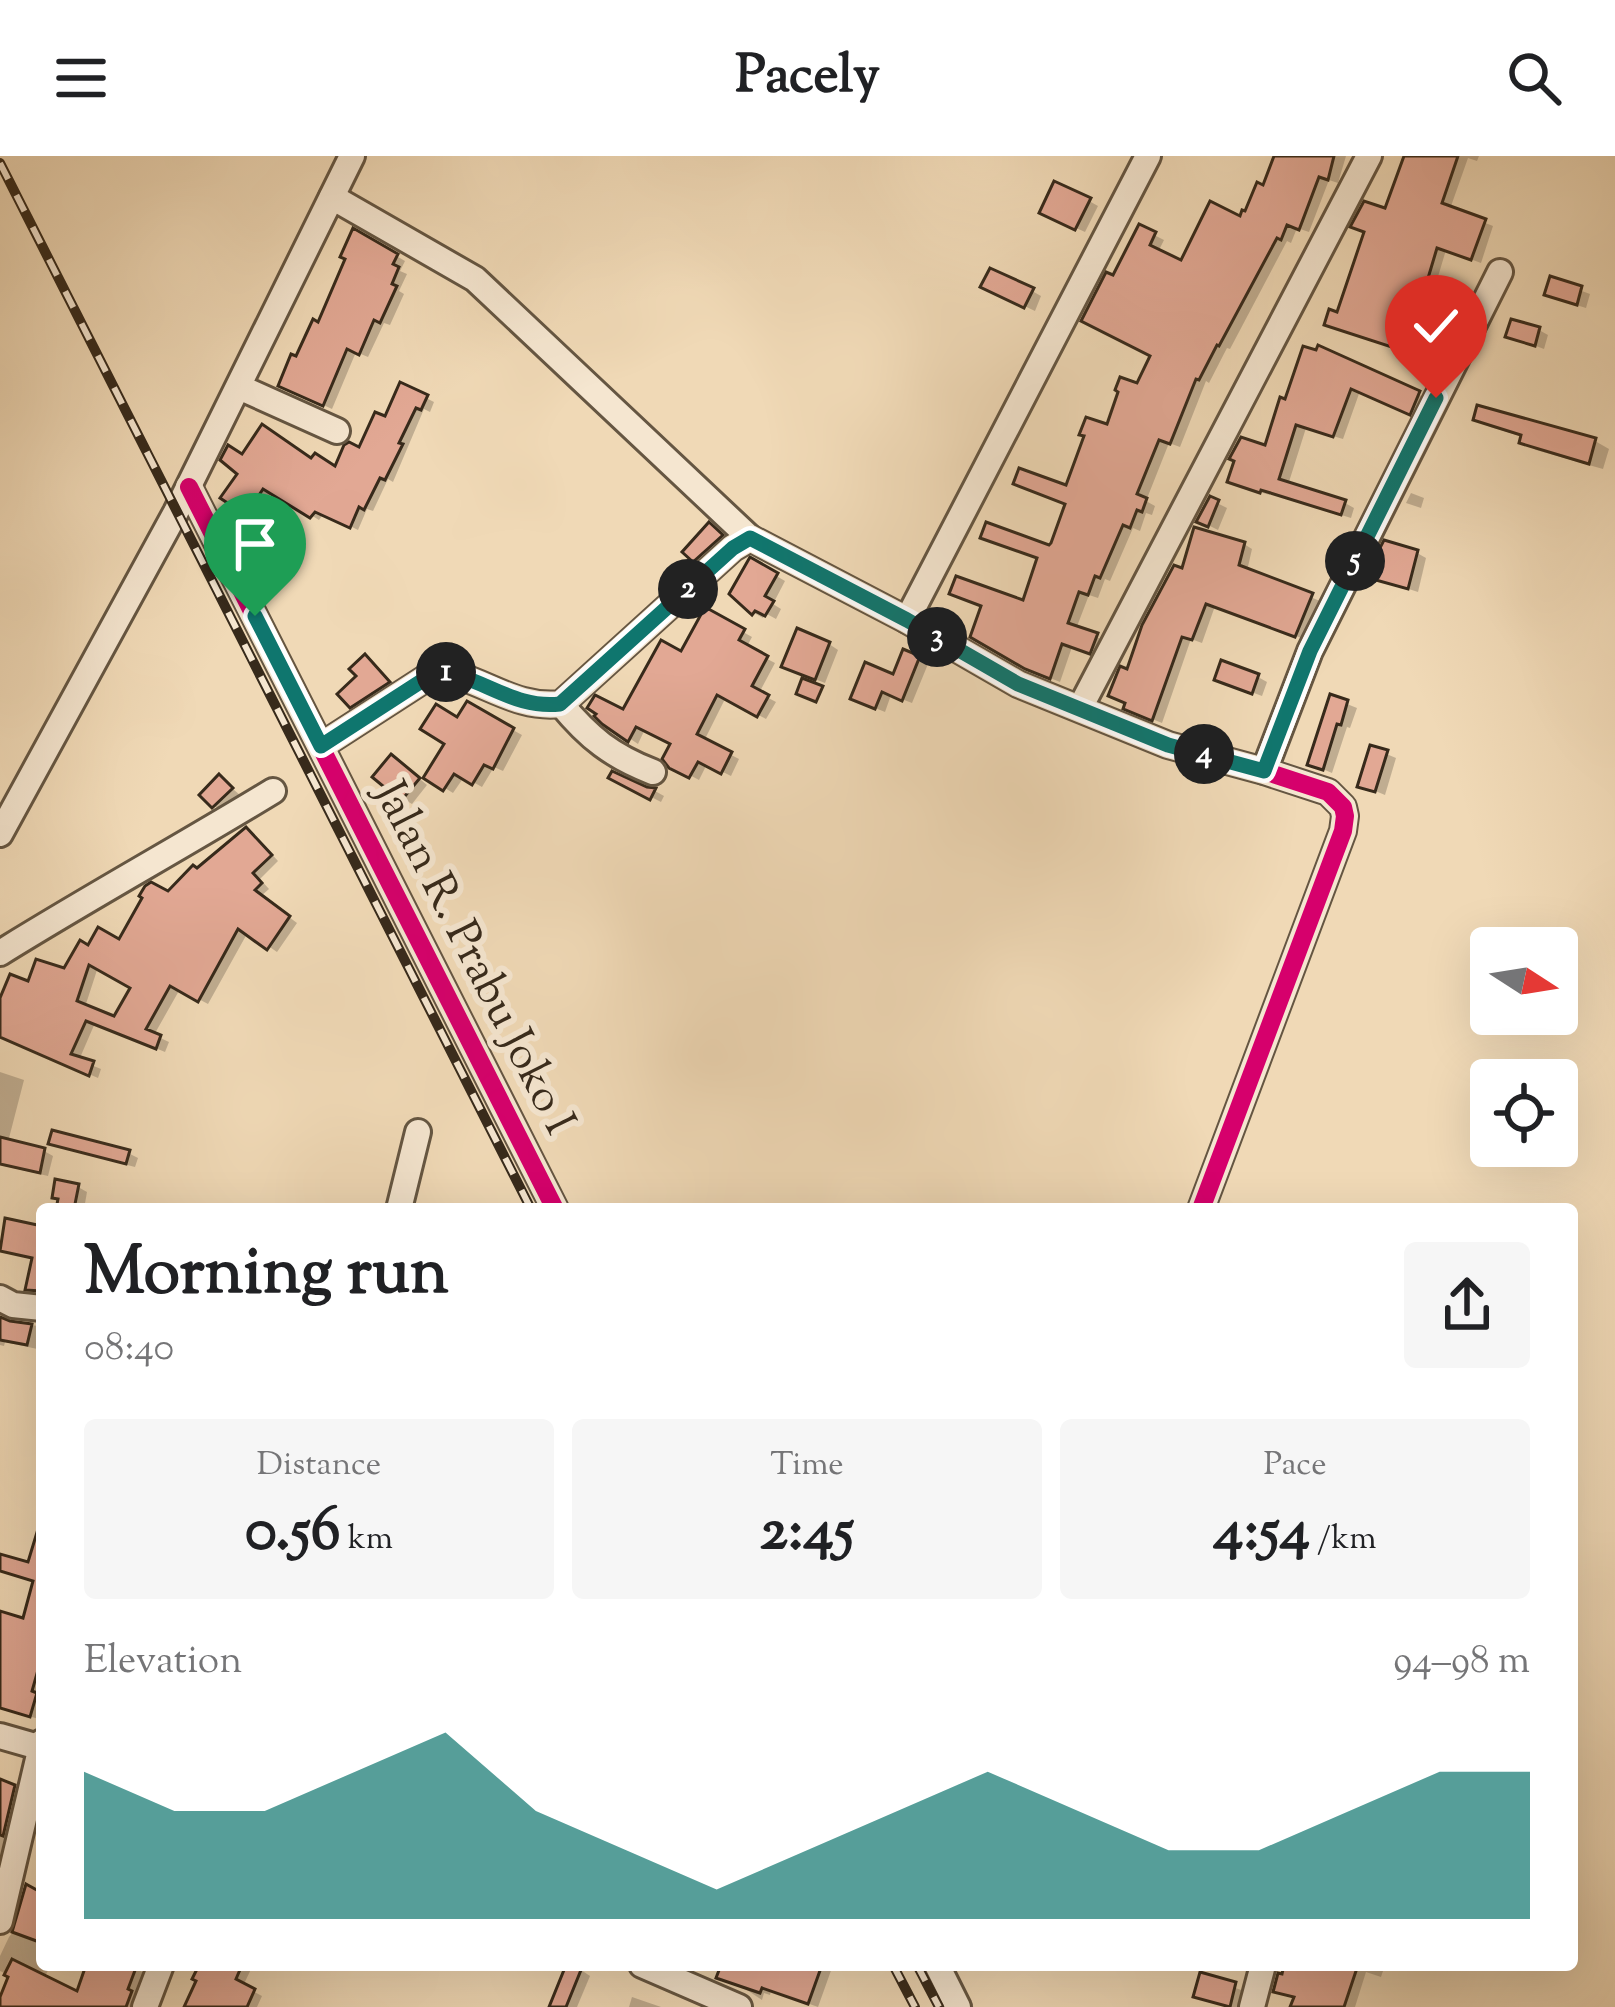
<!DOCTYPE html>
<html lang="en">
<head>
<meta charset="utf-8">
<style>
	:root { --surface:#fff; --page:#f6f6f6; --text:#202124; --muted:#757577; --accent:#0f766e }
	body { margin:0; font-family:"Sorts Mill Goudy",serif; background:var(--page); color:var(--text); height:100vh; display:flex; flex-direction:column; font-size:45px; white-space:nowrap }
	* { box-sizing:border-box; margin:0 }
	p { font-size:39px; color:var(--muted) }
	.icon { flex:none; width:66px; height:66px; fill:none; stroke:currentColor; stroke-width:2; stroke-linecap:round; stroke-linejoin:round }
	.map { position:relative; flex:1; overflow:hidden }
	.side { position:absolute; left:36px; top:1047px; width:1542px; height:768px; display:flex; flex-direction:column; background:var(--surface); border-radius:12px; box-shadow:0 12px 48px #0002 }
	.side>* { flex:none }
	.needle { width:78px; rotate:102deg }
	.fabs { position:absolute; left:1470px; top:771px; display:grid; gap:24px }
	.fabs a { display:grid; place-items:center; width:108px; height:108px; border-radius:12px; background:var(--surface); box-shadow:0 12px 48px #0002; font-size:60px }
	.pin { position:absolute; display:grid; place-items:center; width:102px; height:102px; color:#fff; margin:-123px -51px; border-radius:50% 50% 50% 0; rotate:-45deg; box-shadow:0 0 12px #0007 }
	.pin .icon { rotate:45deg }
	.km { position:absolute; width:60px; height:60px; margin:-30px; border-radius:50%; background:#222; color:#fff; font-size:33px; line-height:60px; text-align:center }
	.round { display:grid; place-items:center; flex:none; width:126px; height:126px; border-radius:12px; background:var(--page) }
	.overview { display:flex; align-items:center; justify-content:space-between; height:204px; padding:0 48px }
	h1 { font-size:66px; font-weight:700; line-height:90px }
	.figures { display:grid; grid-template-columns:repeat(3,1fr); gap:18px; height:204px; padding:12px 48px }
	.figures div { display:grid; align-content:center; border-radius:12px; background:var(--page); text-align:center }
	.figures b { font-size:60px; font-weight:700 }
	.figures small { font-size:33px; font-weight:400 }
	.figures p { font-size:33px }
	.chart { height:336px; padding:24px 48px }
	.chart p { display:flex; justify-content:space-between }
	.chart svg { width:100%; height:216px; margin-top:12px; fill:var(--accent); opacity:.7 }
	header { display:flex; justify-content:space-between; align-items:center; height:156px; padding:0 48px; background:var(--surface); font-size:54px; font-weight:700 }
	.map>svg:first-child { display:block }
</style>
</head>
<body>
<header><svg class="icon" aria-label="menu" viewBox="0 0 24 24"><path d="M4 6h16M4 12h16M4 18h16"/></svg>Pacely<svg class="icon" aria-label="search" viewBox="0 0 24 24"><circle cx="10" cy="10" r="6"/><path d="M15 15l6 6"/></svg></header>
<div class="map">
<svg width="1615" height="1851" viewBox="0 0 1615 1851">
	<rect width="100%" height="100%" fill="#f0d9b6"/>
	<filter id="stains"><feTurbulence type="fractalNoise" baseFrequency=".00167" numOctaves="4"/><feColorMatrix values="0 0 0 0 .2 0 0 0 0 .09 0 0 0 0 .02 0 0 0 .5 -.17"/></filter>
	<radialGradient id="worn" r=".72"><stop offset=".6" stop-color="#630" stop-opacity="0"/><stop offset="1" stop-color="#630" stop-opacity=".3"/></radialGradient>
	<!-- shadow -->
	<g fill="#0003" fill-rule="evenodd">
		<path d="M1289,0H1346L1338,27L1329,24L1309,76L1297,72L1291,87L1287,85L1230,193L1227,192L1209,227L1206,225L1180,291L1169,287L1146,345L1155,350L1152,359L1146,357L1140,375L1133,372L1110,425L1105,423L1098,442L1089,439L1076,473L1106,485L1100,501L1072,491L1060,526L1038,517L1025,448L1068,348L1067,333L1139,231L1153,199L1114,123L1140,72L1164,84L1158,96L1183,108L1241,64Z"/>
		<path d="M1407,0H1479L1477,5L1468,2L1450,53L1493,70L1481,107L1446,94L1431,144L1465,158L1448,205L1336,173L1339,160L1387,56Z"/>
		<path d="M1089,45L1098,50L1085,76L1052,61Z"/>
		<path d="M355,76L405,105L400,115L407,118L399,135L404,138L390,169L384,167L368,201L356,196L332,253L291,234L297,204L320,170L349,102Z"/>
		<path d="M1552,124L1590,138L1586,152L1557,143Z"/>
		<path d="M993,135H1032L1041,140L1035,155Z"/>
		<path d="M1539,174L1548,179L1544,193L1509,180Z"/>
		<path d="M1319,193L1428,243L1419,262L1360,235L1343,283L1306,272L1288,329L1345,347L1354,352L1351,362L1271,337L1270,339L1239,330L1267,292L1286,247Z"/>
		<path d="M402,230L434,246L430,256L424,253L393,326L388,323L373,355L367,353L358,374L324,357L319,364L272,335L254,360L225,341L241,317L243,302L313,305L336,314L360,295L386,264Z"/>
		<path d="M1479,253L1595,285L1609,293L1603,313L1536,294L1522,286L1524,281L1490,271L1476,263Z"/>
		<path d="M1411,337L1424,342L1421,352L1406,347Z"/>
		<path d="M1211,344L1227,352L1218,374L1200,365Z"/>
		<path d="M719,375L730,386L704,409L695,403Z"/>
		<path d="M1244,388L1252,393L1247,415L1320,445L1304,483L1215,450L1202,487L1191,483L1162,567L1135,556L1129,517L1184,416Z"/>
		<path d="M1417,397L1426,402L1418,436L1369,420Z"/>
		<path d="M751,405L785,425L773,448L781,453L776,463L765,457L763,462L754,457L733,438Z"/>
		<path d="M706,455L752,481L746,492L775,507L759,537L776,546L766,563L726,541L704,585L739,603L731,620L707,608L699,624L671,609L673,588L645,573L638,588L604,565L624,557L683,499Z"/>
		<path d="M829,488L838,494L825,527L794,515Z"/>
		<path d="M365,502L374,507L397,532L361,555L352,550Z"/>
		<path d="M918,503L928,508L912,547L891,539L885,556L863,547Z"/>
		<path d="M1258,521L1267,526L1262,540L1227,527Z"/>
		<path d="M1332,542L1357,552L1350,572L1347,571L1332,617L1311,608Z"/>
		<path d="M468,549L522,579L503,615L494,611L482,631L464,621L453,637L427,621Z"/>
		<path d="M1372,592L1396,602L1385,639L1361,629Z"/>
		<path d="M401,607L427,629L412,648L402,642Z"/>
		<path d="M612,621L655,635L664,640L661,646Z"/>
		<path d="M220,622L240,639L223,655L214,650Z"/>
		<path d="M246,675L255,680L278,705L260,723L269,733L261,740L297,767L277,796L248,776L208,848L180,833L154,879L169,886L165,896L95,867L79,904L101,913L98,922L0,879V843L66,816L89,793L121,787L168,739ZM98,811L134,831L116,863L85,851Z"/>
		<path d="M0,916L24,924L8,986L44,995L53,1000L48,1020L0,1009Z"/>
		<path d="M52,987L128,997L138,1002L135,1011L61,992Z"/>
		<path d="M78,1031L87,1036L84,1053H59Z"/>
		<path d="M0,1163L10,1168L42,1170V1194L5,1186L4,1190L0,1189Z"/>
		<path d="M42,1407L40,1542L42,1553L39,1563L0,1552V1458L25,1466L36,1426L0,1413V1410Z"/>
		<path d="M0,1623L22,1636L0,1726Z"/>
		<path d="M42,1740V1809H51L44,1822L79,1839L88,1809H139L137,1813L144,1817L135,1840L139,1843L136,1851H0L11,1820L0,1815V1800L9,1781Z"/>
		<path d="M202,1809H253L243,1830L262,1840L257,1851H185L200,1825Z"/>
		<path d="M716,1809H833L818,1851L771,1834L770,1839L764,1837L762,1844L741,1830L723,1812Z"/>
		<path d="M1307,1809H1385L1381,1821L1366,1816L1355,1851H1294L1296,1843L1276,1835Z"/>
		<path d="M581,1814L590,1820L577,1851H552Z"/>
		<path d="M1202,1820L1244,1835L1240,1851H1229L1196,1840Z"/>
		<path d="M632,1841L661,1851H629Z"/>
	</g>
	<!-- building -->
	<g fill="#e2a894" stroke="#372a1b" stroke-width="3" fill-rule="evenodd">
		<path d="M1274,0H1334L1328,24L1319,21L1299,74L1287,69L1281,84L1277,82L1219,190L1217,189L1199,224L1196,223L1170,288L1159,284L1137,338L1147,342L1142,356L1137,354L1130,372L1123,369L1100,422L1095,420L1088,439L1079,436L1068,467L1098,477L1090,498L1062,488L1050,523L1025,513L970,481L981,450L949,438L956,420L1023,444L1037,402L980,382L986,366L1049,389L1051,387L1065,348L1013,328L1019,312L1066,329L1084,280L1079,279L1086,261L1107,268L1118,236L1115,234L1120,221L1137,227L1150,200L1081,165L1106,116L1113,119L1139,68L1156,76L1150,89L1181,104L1210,45L1240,60L1242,54L1245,55L1257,26L1263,29Z"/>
		<path d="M1404,0H1458L1442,47L1486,63L1471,104L1437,92L1423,139L1458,150L1447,185L1438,203L1411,195L1410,197L1324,169L1329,153L1337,156L1364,76L1350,71L1364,45L1385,52Z"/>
		<path d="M1054,25L1091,42L1075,74L1039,57Z"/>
		<path d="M353,72L398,98L393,108L399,111L392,128L397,130L380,167L374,164L359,199L347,193L323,250L278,230L291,198L296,200L313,163L318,166L345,103L340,101Z"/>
		<path d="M990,112L1034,132L1024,152L980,131Z"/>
		<path d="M1550,120L1582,130L1577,149L1544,139Z"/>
		<path d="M1511,163L1540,171L1535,190L1505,181Z"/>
		<path d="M1318,189L1420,235L1410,259L1351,233L1333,281L1296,269L1279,323L1346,344L1341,359L1261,334L1260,337L1227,326L1234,305L1229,303L1241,281L1265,289L1280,241L1285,243L1303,190L1316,194Z"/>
		<path d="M400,226L428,239L421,254L416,252L399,287L403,288L385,324L380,322L364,354L359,351L350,372L315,356L310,362L263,333L246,359L220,342L237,318L220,304L228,289L242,298L262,268L311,302L315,297L335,310L344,289L349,286L359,291L375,256L385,260Z"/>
		<path d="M1477,249L1596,282L1589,308L1519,287L1521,279L1473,264Z"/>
		<path d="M1210,340L1219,344L1208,371L1196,366Z"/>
		<path d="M709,366L723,379L693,406L682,396Z"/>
		<path d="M1194,371L1245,386L1239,409L1313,437L1295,481L1206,448L1192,484L1182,481L1152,565L1123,553L1125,547L1108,540L1120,510L1127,513L1142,469L1174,409L1182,412Z"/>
		<path d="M1384,384L1418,394L1408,433L1365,421Z"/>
		<path d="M750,401L778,417L765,440L774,445L765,460L755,455L752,459L729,438Z"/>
		<path d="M705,451L745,473L739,484L768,500L752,530L769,539L757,561L717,539L697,578L732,596L721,618L698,606L689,622L669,612L662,603L670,588L636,571L628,586L602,568L594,560L596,558L587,552L595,539L623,553L661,484L681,495Z"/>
		<path d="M797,472L830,486L815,524L781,511Z"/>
		<path d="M903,493L920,500L902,545L882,536L875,553L850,543L865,506L893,518Z"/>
		<path d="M365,498L390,526L350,552L337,538L356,520L349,513Z"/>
		<path d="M1221,504L1259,518L1252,538L1214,524Z"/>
		<path d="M802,522L823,530L816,546L796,538Z"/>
		<path d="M1330,538L1348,544L1341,569L1337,568L1323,614L1307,609Z"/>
		<path d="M467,545L514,572L493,613L484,609L472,629L454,618L443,635L423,622L444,588L420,573L436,548L457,561Z"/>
		<path d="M1370,589L1388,594L1375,636L1357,631Z"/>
		<path d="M391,598L420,622L401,645L372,621Z"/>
		<path d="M612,615L647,631L656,632L650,644L608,622Z"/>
		<path d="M219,618L233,632L212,652L199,639Z"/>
		<path d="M246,671L272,699L253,717L262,727L255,734L290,760L267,794L238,773L198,846L170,830L146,873L161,879L156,893L86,865L71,898L94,905L89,920L0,881V842L10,818L28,825L36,803L64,812L80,784L88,789L98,771L119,783L142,742L139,740L145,730L151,726L168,735L193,709L197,712ZM89,809L130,832L114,860L77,845Z"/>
		<path d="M52,974L130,994L126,1008L48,988Z"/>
		<path d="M0,981L45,992L40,1017L0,1008Z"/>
		<path d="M55,1023L79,1028L74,1053H56L58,1043L52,1042Z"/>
		<path d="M5,1062L42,1070V1135L25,1134L32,1102L0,1095Z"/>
		<path d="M0,1161L10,1165L32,1168L27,1189L0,1184Z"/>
		<path d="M38,1373H42V1500L32,1535L37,1537L30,1561L0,1552V1455L23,1462L33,1425L0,1415V1398L28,1406Z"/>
		<path d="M0,1623L15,1629L3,1680L0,1679Z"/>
		<path d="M26,1728L42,1737V1787L12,1776Z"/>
		<path d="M12,1803L77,1835L86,1809H137L128,1833L132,1835L126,1851H0V1841L8,1821L4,1819Z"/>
		<path d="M199,1809H242L236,1823L255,1833L247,1851H184L196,1825L192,1823Z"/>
		<path d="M566,1809H583L566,1851H549Z"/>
		<path d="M721,1809H822L808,1848L762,1832L760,1837L716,1822Z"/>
		<path d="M1284,1809H1358L1344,1851H1290L1294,1841L1273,1836L1278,1817L1282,1818Z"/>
		<path d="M1200,1816L1236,1826L1230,1851L1193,1841Z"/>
	</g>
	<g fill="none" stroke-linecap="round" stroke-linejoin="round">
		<defs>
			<g id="minor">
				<path d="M332,41L475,123L750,382"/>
				<path d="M239,231L337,275"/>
				<path d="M189,331L555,1053"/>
				<path d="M907,464L1148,0"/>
				<path d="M561,548C589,582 612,600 653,616"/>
				<path d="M1080,552L1369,0"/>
				<path d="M321,590L434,517C477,516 510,554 561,548L733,392L750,382L907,464L1018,528L1168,589L1264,615L1328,636L1343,651L1345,660L1343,675L1201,1053"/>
				<path d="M1264,615L1310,495L1500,116"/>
				<path d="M0,678L176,356L352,0"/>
				<path d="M0,797C90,741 183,690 273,635"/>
				<path d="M399,1053L418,976"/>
				<path d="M0,1142L13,1149L42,1152"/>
				<path d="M0,1580L42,1592"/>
				<path d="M0,1765L42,1586"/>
				<path d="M642,1809L739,1851"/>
				<path d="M937,1809L958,1851"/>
				<path d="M145,1851L161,1809"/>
				<path d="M1252,1851L1263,1809"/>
			</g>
		</defs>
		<!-- minor casing -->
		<use href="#minor" stroke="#655642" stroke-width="30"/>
		<!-- minor -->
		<use href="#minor" stroke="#f5e6d0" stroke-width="24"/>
		<defs>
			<g id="rail">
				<path d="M0,7L531,1053"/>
				<path d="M893,1809L915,1851"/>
				<path d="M917,1809L939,1851"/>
			</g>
		</defs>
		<!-- rail casing -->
		<use href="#rail" stroke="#372a1b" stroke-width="10"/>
		<!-- rail -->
		<use href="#rail" stroke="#f5e6d0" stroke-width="6" stroke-dasharray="18" stroke-linecap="butt"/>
		<defs>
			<g id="cycleway">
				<path d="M189,331L555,1053"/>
				<path d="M321,590L434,517C477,516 510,554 561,548L733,392L750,382L907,464L1018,528L1168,589L1264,615L1328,636L1343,651L1345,660L1343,675L1201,1053"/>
			</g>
		</defs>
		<!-- cycleway casing -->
		<use href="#cycleway" stroke="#f5e6d0" stroke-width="26"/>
		<!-- cycleway -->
		<use href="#cycleway" stroke="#d6006c" stroke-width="18"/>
	</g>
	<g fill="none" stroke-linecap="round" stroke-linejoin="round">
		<defs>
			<path id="route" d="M255,460L321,590L434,517C477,515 510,554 560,548L733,392L750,382L907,464L1018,528L1168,589L1264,615L1310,495L1436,242"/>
		</defs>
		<!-- route casing -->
		<use href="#route" stroke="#fff" stroke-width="24"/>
		<!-- route -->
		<use href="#route" stroke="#0f766e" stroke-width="15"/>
	</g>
	<g text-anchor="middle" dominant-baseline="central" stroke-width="12" stroke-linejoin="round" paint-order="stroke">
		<!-- street labels -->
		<g font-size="45" fill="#372a1b" stroke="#f5e6d0">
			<text transform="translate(472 803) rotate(63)">Jalan R. Prabu Joko I</text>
		</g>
	</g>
	<rect width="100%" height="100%" filter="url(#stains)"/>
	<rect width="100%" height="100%" fill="url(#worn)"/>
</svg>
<div class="fabs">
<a><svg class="needle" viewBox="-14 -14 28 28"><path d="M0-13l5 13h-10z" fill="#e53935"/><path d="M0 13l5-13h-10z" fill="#757577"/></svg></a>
<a><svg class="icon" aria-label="locate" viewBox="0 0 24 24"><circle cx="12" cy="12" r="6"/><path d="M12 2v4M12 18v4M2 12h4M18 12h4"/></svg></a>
</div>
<div class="pin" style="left:255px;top:460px;background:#1e9e55"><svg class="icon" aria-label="arrive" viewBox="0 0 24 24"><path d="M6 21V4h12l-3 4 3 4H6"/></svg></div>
<div class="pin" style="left:1436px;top:242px;background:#d93025"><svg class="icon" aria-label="check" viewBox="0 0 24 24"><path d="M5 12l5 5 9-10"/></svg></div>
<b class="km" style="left:446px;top:516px">1</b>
<b class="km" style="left:688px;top:433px">2</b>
<b class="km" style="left:937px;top:481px">3</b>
<b class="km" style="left:1204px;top:598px">4</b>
<b class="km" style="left:1355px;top:405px">5</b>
<section class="side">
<div class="overview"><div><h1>Morning run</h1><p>08:40</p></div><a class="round"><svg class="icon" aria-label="share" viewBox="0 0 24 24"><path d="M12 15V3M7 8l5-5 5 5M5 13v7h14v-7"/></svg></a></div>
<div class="figures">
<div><p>Distance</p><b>0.56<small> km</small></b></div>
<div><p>Time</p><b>2:45</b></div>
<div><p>Pace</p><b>4:54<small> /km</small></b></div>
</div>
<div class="chart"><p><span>Elevation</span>94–98 m</p>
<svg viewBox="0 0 160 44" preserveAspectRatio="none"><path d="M0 44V14L10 22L20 22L30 14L40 6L50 22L60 30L70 38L80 30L90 22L100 14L110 22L120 30L130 30L140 22L150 14L160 14V44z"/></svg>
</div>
</section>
</div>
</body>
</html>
